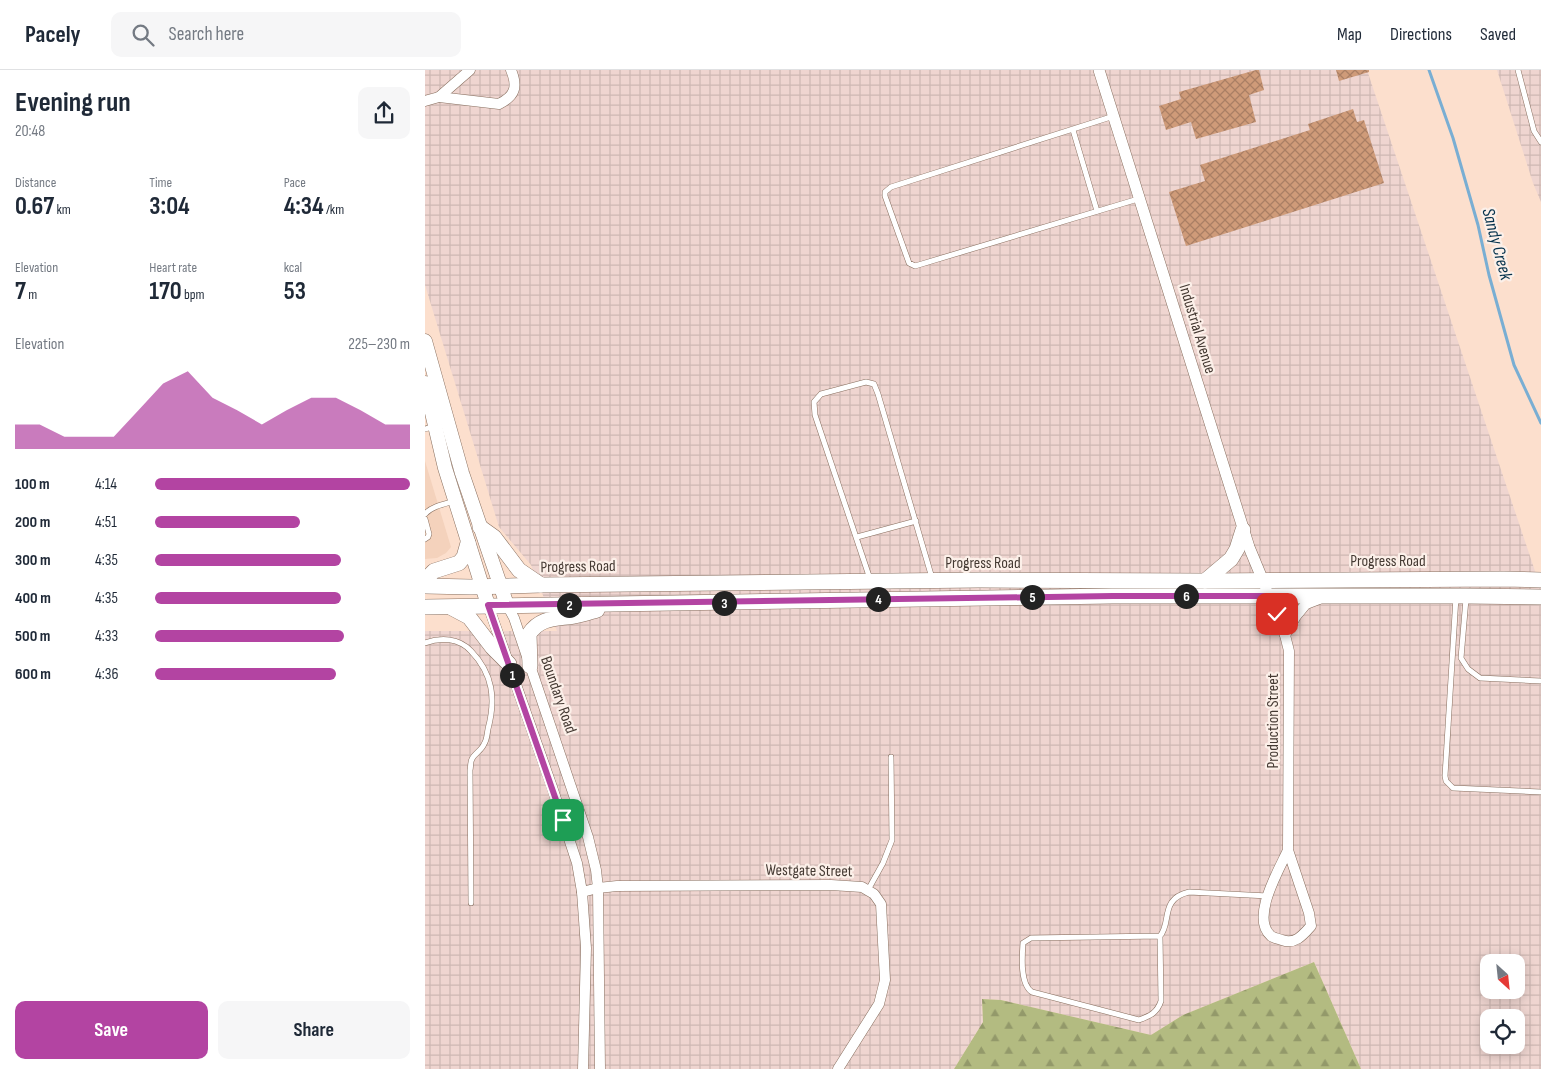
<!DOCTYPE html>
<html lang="en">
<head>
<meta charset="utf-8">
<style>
	:root { --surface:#fff; --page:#f6f6f7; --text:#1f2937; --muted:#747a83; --line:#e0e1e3; --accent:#b344a2 }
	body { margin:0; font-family:"Sofia Sans Condensed",sans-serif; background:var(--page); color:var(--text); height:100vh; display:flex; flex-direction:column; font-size:19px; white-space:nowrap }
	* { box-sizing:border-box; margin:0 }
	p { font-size:16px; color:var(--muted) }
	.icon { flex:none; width:28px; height:28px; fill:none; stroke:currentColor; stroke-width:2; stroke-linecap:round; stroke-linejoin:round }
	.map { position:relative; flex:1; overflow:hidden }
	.side { display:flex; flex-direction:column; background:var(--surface); width:425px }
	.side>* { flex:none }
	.needle { width:32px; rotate:153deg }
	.fabs { position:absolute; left:1055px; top:884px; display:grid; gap:10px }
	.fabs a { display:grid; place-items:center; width:45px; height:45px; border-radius:10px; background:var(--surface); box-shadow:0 2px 12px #0003; font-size:25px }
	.pin { position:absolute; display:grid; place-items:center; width:42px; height:42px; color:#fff; margin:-21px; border-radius:10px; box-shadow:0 2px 8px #0006 }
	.km { position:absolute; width:25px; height:25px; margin:-12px; border-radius:50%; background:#222; color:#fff; font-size:14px; line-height:25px; text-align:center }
	.round { display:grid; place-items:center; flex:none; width:52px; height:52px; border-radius:10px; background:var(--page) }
	.headline { display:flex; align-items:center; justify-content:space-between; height:85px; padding:0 15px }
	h1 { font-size:28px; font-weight:700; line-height:38px }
	.metrics { display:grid; grid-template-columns:repeat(3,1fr); gap:8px; height:85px; padding:5px 15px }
	.metrics div { display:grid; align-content:center }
	.metrics b { font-size:25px; font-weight:700 }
	.metrics small { font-size:14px; font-weight:400 }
	.metrics p { font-size:14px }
	.chart { height:140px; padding:10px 15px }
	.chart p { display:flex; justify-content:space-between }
	.chart svg { width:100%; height:90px; margin-top:5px; fill:var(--accent); opacity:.7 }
	.cta { display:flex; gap:10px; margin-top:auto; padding:10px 15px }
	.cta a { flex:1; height:58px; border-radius:10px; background:var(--accent); color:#fff; font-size:20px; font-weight:700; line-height:58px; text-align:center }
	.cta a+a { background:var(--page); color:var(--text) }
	ul { padding:0 15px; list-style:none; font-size:16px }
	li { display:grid; grid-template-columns:80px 60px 1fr; align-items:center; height:38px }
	li i { height:12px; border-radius:6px; background:var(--accent) }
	header { display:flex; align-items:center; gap:30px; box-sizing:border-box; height:70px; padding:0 25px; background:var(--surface); border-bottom:1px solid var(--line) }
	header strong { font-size:24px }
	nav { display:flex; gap:28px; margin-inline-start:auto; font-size:18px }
	.search { width:350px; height:45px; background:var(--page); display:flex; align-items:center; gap:12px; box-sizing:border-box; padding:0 18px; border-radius:10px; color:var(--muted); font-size:19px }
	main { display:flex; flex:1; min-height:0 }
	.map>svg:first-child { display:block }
</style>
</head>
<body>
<header>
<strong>Pacely</strong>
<div class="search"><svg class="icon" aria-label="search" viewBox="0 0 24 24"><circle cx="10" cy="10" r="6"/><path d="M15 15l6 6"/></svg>Search here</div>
<nav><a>Map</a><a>Directions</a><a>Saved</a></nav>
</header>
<main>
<section class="side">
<div class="headline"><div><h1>Evening run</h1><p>20:48</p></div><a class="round"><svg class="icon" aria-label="share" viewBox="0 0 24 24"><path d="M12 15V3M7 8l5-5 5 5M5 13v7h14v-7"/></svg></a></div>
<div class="metrics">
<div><p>Distance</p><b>0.67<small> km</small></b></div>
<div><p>Time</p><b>3:04</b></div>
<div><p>Pace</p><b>4:34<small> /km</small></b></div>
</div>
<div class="metrics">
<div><p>Elevation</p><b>7<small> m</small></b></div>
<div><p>Heart rate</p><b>170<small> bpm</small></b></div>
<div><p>kcal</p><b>53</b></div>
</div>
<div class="chart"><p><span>Elevation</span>225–230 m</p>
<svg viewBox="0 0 160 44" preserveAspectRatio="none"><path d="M0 44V32L10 32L20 38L30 38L40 38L50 25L60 12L70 6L80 19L90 25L100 32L110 25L120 19L130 19L140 25L150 32L160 32V44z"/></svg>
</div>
<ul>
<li><b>100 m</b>4:14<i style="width:100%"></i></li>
<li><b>200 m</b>4:51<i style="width:57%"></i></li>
<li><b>300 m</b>4:35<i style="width:73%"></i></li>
<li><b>400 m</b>4:35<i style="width:73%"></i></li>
<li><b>500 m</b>4:33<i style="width:74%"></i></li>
<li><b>600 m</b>4:36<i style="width:71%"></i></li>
</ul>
<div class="cta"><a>Save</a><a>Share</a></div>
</section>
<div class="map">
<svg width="1116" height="999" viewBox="0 0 1116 999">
	<defs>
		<pattern id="industrial-grid" width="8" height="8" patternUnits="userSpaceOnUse" patternTransform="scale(1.25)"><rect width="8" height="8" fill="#efd5d0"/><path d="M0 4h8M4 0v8" fill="none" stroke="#ceb8b3"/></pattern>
		<pattern id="forest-firs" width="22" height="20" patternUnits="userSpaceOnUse" patternTransform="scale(1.25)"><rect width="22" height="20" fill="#b3bb81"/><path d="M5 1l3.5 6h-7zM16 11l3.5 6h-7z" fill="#93996a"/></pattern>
		<pattern id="building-cross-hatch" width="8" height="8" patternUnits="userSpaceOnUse" patternTransform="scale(1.25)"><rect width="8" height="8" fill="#cf9b79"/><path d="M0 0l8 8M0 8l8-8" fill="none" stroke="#aa7f64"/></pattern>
	</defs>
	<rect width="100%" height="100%" fill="#fcdfcd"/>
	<!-- built -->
	<path fill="#f4d2bc" d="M0,391L26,477L21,483L12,488L0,489Z"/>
	<!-- industrial -->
	<g fill="url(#industrial-grid)" fill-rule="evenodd">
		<path d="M0,0H942L1116,519V999H936L889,892L758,945L726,965L576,930L557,929L558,952L529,999H0V561H132L106,495L74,457L0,215ZM1064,892H1091V920H1064ZM1064,948H1091V975H1064Z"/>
		<path d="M1072,0H1116V132L1108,113Z"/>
	</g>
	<!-- forest -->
	<path fill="url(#forest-firs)" d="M889,892L936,999H529L558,952L557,929L576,930L726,965L758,945Z"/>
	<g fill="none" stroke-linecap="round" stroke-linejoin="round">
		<!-- stream -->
		<path stroke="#79aed3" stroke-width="3" d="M1004,0L1028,68L1053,155L1064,205L1089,295L1116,353"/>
	</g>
	<!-- building -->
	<g fill="url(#building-cross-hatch)">
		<path d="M831,0H834L839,20L824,25L831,52L771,69L766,52L741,60L734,36L756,29L754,22Z"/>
		<path d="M911,0H944V2L914,11Z"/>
		<path d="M928,39L932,52L939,50L959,113L761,176L744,122L780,111L775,95L885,60L883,54Z"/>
	</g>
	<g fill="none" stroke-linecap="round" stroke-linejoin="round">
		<defs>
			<g id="service">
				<path d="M1093,0L1109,61L1116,72"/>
				<path d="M689,46L466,117L460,122V126L484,193L490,196L713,129"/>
				<path d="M648,60L672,141"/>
				<path d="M0,359L10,356"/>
				<path d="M0,444C7,436 20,434 30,431"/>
				<path d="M0,449L4,464L3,467L0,469"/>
				<path d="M432,467L491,451"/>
				<path d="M445,509L390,345L389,332L396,324L441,312L449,314L453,324L507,508"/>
				<path d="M1031,527L1020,706L1021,711L1028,718L1116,722"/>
				<path d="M1041,529L1036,588L1043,599L1055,608L1116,611"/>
				<path d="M0,573C16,567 34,568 46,581C68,604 71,629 63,659C62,664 62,670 59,674C57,680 50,683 47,689C45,692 46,697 45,700L46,833"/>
				<path d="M443,820L458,793L467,770L466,687"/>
				<path d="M735,866L606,868L598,873C597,887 595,914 607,922L714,950C725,946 732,943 736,931L735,866C747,853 734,829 764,822L843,826"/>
			</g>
			<g id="minor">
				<path d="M14,27L74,34C90,26 93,17 86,0"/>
				<path d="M0,31L14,27L45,0"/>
				<path d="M844,526L860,565L864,581L863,780L884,843L886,856C878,865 870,875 857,870C854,869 849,868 846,866C825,848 854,800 863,780"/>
				<path d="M63,535L127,717L152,793L157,822L161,878L158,999"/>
				<path d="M82,535L89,548L163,767L171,800L173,818L175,999"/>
				<path d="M860,565L871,546L881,534L894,529"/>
				<path d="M157,822L173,818L192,816L406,815L437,817L449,824L456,834L460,910L454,934L413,999"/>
			</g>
			<path id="tertiary" d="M674,0L824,477L841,518"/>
			<g id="secondary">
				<path d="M0,271L37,403L82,535"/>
				<path d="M0,313L20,398L63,535"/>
			</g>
			<g id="primary">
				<path d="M55,457L69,467L94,500L116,515"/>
				<path d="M0,510L9,501L34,493L39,487L43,473"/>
				<path d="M780,511L806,489L812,479L818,460"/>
				<path d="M0,516L46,517L116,515L554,510L780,511L1079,509L1116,510"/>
				<path d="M0,537L687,526H1041L1116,527"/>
				<path d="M27,538L44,547L67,577L84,594"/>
				<path d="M105,596L104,564C115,547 131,549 149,546C157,545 165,542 172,540"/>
			</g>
		</defs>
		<!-- service casing -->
		<use href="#service" stroke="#886f5f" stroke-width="6"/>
		<!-- minor casing -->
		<use href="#minor" stroke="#886f5f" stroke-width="11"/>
		<!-- tertiary casing -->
		<use href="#tertiary" stroke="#886f5f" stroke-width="12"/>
		<!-- secondary casing -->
		<use href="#secondary" stroke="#886f5f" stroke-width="15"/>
		<!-- primary casing -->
		<use href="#primary" stroke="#886f5f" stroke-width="16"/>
		<!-- service -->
		<use href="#service" stroke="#fff" stroke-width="5"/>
		<!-- minor -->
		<use href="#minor" stroke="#fff" stroke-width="10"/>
		<!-- tertiary -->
		<use href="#tertiary" stroke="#fff" stroke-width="11"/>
		<!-- secondary -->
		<use href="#secondary" stroke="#fff" stroke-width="14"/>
		<!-- primary -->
		<use href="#primary" stroke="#fff" stroke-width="15"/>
	</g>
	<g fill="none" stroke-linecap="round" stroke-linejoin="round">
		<defs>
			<path id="route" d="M138,750L63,535L688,526H844L852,544"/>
		</defs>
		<!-- route casing -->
		<use href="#route" stroke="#fff" stroke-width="10"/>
		<!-- route -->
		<use href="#route" stroke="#b344a2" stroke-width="6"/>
	</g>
	<g text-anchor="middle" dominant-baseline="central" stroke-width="4.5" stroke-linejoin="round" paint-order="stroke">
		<!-- street labels -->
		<g font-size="16" fill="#453a33" stroke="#fcf0e9">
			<text transform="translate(772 259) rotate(73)">Industrial Avenue</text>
			<text x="963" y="491">Progress Road</text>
			<text x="558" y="493">Progress Road</text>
			<text transform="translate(153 497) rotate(-1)">Progress Road</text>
			<text transform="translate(133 625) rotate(71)">Boundary Road</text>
			<text transform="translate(848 651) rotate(-90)">Production Street</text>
			<text transform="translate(384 801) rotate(1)">Westgate Street</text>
		</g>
		<!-- water labels -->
		<g font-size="18" font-style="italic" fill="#05324c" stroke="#fcf0e9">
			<text transform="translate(1072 174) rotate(75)">Sandy Creek</text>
		</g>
	</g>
</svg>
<div class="fabs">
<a><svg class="needle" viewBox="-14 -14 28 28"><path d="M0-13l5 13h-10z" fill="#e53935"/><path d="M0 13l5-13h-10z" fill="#747a83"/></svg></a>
<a><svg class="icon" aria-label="locate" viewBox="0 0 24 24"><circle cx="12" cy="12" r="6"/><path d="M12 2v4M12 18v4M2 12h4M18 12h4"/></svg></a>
</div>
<div class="pin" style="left:138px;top:750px;background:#1e9e55"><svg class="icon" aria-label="arrive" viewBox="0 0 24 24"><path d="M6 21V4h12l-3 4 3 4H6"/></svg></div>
<div class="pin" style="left:852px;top:544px;background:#d93025"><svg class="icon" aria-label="check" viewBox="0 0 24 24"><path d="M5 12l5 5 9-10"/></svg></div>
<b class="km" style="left:87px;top:605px">1</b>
<b class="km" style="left:144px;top:535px">2</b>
<b class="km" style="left:299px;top:533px">3</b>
<b class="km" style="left:453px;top:529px">4</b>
<b class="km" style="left:607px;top:527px">5</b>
<b class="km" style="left:761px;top:526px">6</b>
</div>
</main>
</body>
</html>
